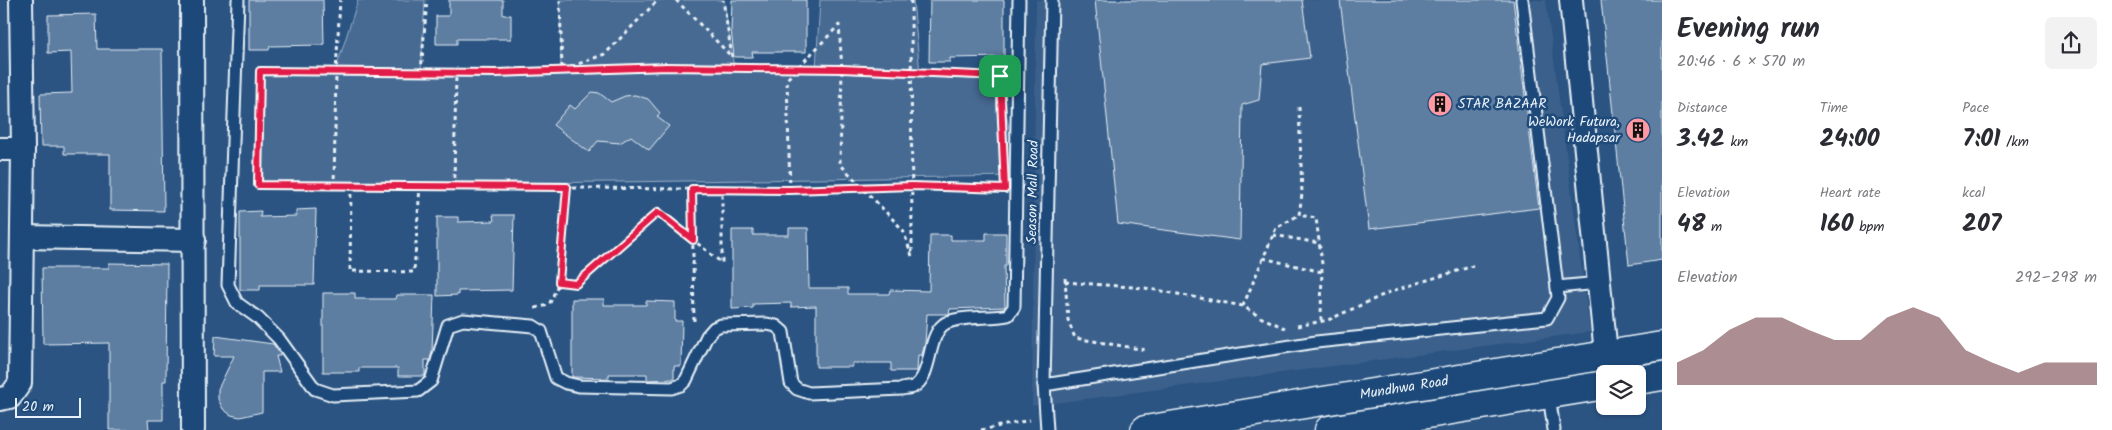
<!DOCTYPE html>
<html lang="en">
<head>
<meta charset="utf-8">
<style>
	:root { --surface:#fff; --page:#f2f2f3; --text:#2b2b33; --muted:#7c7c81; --accent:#8a5d65 }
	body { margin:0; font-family:Kalam,sans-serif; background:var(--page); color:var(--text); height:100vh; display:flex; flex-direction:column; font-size:19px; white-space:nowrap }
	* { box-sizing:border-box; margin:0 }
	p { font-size:16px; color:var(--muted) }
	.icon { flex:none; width:28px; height:28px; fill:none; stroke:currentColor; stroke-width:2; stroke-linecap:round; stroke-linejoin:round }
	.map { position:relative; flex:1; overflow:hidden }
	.details { display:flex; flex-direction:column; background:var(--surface); width:450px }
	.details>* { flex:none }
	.buttons { position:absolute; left:1596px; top:365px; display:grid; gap:10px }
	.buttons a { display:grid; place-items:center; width:50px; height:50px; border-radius:8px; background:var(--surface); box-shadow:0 1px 4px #0004; font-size:25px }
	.scale { position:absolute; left:15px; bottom:12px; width:66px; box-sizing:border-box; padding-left:5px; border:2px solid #e8f1f8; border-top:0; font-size:14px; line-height:18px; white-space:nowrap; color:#e8f1f8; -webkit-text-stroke:4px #1f4a7a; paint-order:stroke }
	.pin { position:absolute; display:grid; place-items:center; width:42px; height:42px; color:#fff; margin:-21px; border-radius:10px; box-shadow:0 2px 8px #0006 }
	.round { display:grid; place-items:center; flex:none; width:52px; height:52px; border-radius:8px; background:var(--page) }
	.head { display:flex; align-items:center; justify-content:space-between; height:85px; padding:0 15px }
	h1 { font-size:28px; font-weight:600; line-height:38px }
	.figures { display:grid; grid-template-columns:repeat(3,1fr); gap:8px; height:85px; padding:5px 15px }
	.figures div { display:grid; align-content:center }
	.figures b { font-size:25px; font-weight:600 }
	.figures small { font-size:14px; font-weight:400 }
	.figures p { font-size:14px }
	.chart { height:140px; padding:10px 15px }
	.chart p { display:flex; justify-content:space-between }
	.chart svg { width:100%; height:90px; margin-top:5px; fill:var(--accent); opacity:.7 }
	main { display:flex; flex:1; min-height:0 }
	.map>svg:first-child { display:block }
</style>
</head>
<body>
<main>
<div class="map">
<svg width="1662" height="430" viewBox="0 0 1662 430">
	<rect width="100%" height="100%" fill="#2b5482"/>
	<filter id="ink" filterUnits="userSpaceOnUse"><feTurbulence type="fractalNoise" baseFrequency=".02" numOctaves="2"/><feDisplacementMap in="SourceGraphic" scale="10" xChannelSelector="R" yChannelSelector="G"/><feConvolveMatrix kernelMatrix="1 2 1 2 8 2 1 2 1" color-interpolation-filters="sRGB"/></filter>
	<g filter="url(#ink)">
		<!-- built -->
		<path fill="#3a608b" d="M1036,0H1546L1590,332L1032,406Z"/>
		<!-- green -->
		<path fill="#476b93" stroke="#98aec6" d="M358,0H425L421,72L561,70L560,0H724L734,68L816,69L820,0H913L920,73L999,76L1018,176L618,182L258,185L261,71L335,72Z"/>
		<!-- building -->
		<g fill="#5d7da1" stroke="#e8f1f8">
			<path d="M249,0H323L324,45L270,46L269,50H249Z"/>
			<path d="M449,0H503V15H511V39H457V44H436V16H449Z"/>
			<path d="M732,0H806V52H752L753,57H734L731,29Z"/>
			<path d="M930,0H1004V57L950,58V62H929Z"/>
			<path d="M1095,0H1302L1310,58L1262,64L1259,100L1242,105L1240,240L1118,224Z"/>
			<path d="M1340,0H1513L1539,208L1369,229Z"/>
			<path d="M1601,0H1662V260L1629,265Z"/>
			<path d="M96,14L97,49H162L164,211L110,210V154H64V146H41L40,94L72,93L71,52L48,53V15Z"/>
			<path d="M592,92L599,93L611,102L625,96L635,95L648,99L660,113L657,117L669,126L649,150L631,136L620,143L598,141L589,152L553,125L570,105L575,109Z"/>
			<path d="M316,209L314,285H260V290H240V212L261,211L260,217L296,216V210Z"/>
			<path d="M493,215H514L512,290L458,291V295L437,296V217H458V222L494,221Z"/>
			<path d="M789,228H808L809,288H848V294H889L890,290L929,291L930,235H951V240H986V233H1006V266H1004L1005,307L950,309L949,314H927L925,343L922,355H918L917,371H891V363H852V367H816V306L791,307V303L753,304V308L732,309V230H753V235H789Z"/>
			<path d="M109,263L167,264L166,381H163V420H148L149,430H109V343L43,344L42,268H109Z"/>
			<path d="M323,293H355V299H396L397,295H434L432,352L430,360H425V376H398V368H359V372H323Z"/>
			<path d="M572,299H604V305H646V301L675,302V321H682L681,366H674V379L647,380V374H609V378L572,377Z"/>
			<path d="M215,336L273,344L280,354V356H276L280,372H262V412L240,417L231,415L223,409L218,399V389L234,356H214Z"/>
		</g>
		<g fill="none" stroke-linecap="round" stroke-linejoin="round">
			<defs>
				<g id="service">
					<path d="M238,0L228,285L237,303L258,318L279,339L315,389L333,395L418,391L431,381L448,325L463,320L533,326L541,331L556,378L566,383L579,386L672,388L681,385L686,380L707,336L714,328L721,325L767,324L776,326L783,332L791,383L797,389L809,393L902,389C905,388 910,388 913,387C932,378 927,338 943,325C955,315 990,319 1008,315L1014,307L1019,0"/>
					<path d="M1522,0L1557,287"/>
					<path d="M1044,385L1316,342L1547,318L1558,298L1557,287L1599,283"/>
					<path d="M1549,395L1554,430"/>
					<path d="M1047,430L1044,385L1052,0"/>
				</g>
				<g id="minor">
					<path d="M192,0L193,430"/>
					<path d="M1571,0L1608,374"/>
					<path d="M0,149H23"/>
					<path d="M22,237L194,240"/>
					<path d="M0,399L10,397L20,383L23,149L21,0"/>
				</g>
				<g id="trunk">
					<path d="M1638,380L1662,376"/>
					<path d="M1145,430L1662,346"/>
					<path d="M1329,430L1605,385"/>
				</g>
			</defs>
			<!-- service casing -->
			<use href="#service" stroke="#e8f1f8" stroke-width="15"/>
			<!-- minor casing -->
			<use href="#minor" stroke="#e8f1f8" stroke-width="26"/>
			<!-- trunk casing -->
			<use href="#trunk" stroke="#e8f1f8" stroke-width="31"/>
			<!-- path -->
			<g stroke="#e8f1f8" stroke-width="3" stroke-dasharray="4 4" stroke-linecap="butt">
				<path d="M560,0L562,70L605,54L658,0"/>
				<path d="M676,0L732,57L723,0"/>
				<path d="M911,0L912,252"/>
				<path d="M421,72L427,0"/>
				<path d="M1299,107L1302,194L1299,215L1316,218L1322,264L1321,319H1324"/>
				<path d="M334,186L336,72L340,0"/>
				<path d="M351,186L350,271L414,272L420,186"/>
				<path d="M454,186L456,72"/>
				<path d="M567,187L559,282L576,284L658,212L722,263V189"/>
				<path d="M692,189L694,323"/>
				<path d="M790,190L787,79L839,25L842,69L999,76L1000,78"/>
				<path d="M1273,235L1319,243"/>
				<path d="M912,256L903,230L840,164L842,69L667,67L496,73L261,71L258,185L790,190C860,187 930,187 1000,189"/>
				<path d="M1263,258L1322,272"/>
				<path d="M1065,278L1068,320L1075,338L1146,350"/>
				<path d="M1065,282L1145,288L1243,306L1260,317L1285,328"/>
				<path d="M1243,306L1276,228L1299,215"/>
				<path d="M535,308L549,305L559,282"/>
				<path d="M1297,326L1328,320L1392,291L1473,266"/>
				<path d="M981,430L1030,420"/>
			</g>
			<!-- service -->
			<use href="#service" stroke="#1f4a7a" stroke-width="11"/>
			<!-- minor -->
			<use href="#minor" stroke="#1f4a7a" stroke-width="22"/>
			<!-- trunk -->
			<use href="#trunk" stroke="#1f4a7a" stroke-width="28"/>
		</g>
	</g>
	<g fill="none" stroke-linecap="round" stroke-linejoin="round" filter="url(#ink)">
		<defs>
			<path id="route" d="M667,67L842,69L1000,76L1005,189L912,186L790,190L692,189L693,240L658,212L576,284L559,282L567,187L258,185L260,71L496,73Z"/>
		</defs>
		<!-- route casing -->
		<use href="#route" stroke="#fff" stroke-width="10"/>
		<!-- route -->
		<use href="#route" stroke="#e11d48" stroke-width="6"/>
	</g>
	<!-- icons -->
	<defs>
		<symbol id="building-disc" viewBox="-11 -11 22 22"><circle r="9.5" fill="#ff9aa2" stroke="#1f4a7a"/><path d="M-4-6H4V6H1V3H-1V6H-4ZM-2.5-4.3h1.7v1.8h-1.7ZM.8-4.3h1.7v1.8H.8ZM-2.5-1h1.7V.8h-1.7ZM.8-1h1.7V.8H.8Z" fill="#111"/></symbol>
	</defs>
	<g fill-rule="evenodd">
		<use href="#building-disc" x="1426" y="90" width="28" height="28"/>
		<use href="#building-disc" x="1624" y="116" width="28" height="28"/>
	</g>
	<g text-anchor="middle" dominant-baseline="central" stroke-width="5" stroke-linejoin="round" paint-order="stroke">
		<!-- poi labels -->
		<g font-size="14" fill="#e8f1f8" stroke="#1f4a7a" text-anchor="start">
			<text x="1458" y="104">STAR BAZAAR</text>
			<text x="1620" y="122" text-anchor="end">WeWork Futura,<tspan x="1620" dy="16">Hadapsar</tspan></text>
		</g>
		<!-- street labels -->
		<g font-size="14" fill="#e8f1f8" stroke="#1f4a7a">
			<text transform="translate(1033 192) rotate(-89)">Season Mall Road</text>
			<text transform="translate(1404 388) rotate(-9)">Mundhwa Road</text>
		</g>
	</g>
</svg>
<div class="buttons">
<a><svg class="icon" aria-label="layers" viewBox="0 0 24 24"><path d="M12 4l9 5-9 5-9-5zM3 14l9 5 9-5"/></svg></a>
</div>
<div class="scale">20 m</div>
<div class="pin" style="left:1000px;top:76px;background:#1e9e55"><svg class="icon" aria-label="arrive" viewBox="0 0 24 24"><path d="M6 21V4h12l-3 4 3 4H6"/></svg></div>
</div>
<section class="details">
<div class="head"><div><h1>Evening run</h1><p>20:46 · 6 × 570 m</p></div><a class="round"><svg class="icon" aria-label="share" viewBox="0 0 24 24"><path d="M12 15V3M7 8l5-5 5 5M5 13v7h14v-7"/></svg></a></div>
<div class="figures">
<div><p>Distance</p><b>3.42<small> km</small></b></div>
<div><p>Time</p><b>24:00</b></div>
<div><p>Pace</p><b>7:01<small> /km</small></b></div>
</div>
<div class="figures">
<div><p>Elevation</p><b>48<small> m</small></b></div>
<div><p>Heart rate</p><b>160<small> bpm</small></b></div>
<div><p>kcal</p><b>207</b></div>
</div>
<div class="chart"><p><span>Elevation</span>292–298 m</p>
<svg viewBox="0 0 160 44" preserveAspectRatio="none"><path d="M0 44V33L10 27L20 17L30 11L40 11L50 17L60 22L70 22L80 11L90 6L100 11L110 27L120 33L130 38L140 33L150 33L160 33V44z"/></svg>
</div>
</section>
</main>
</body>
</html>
